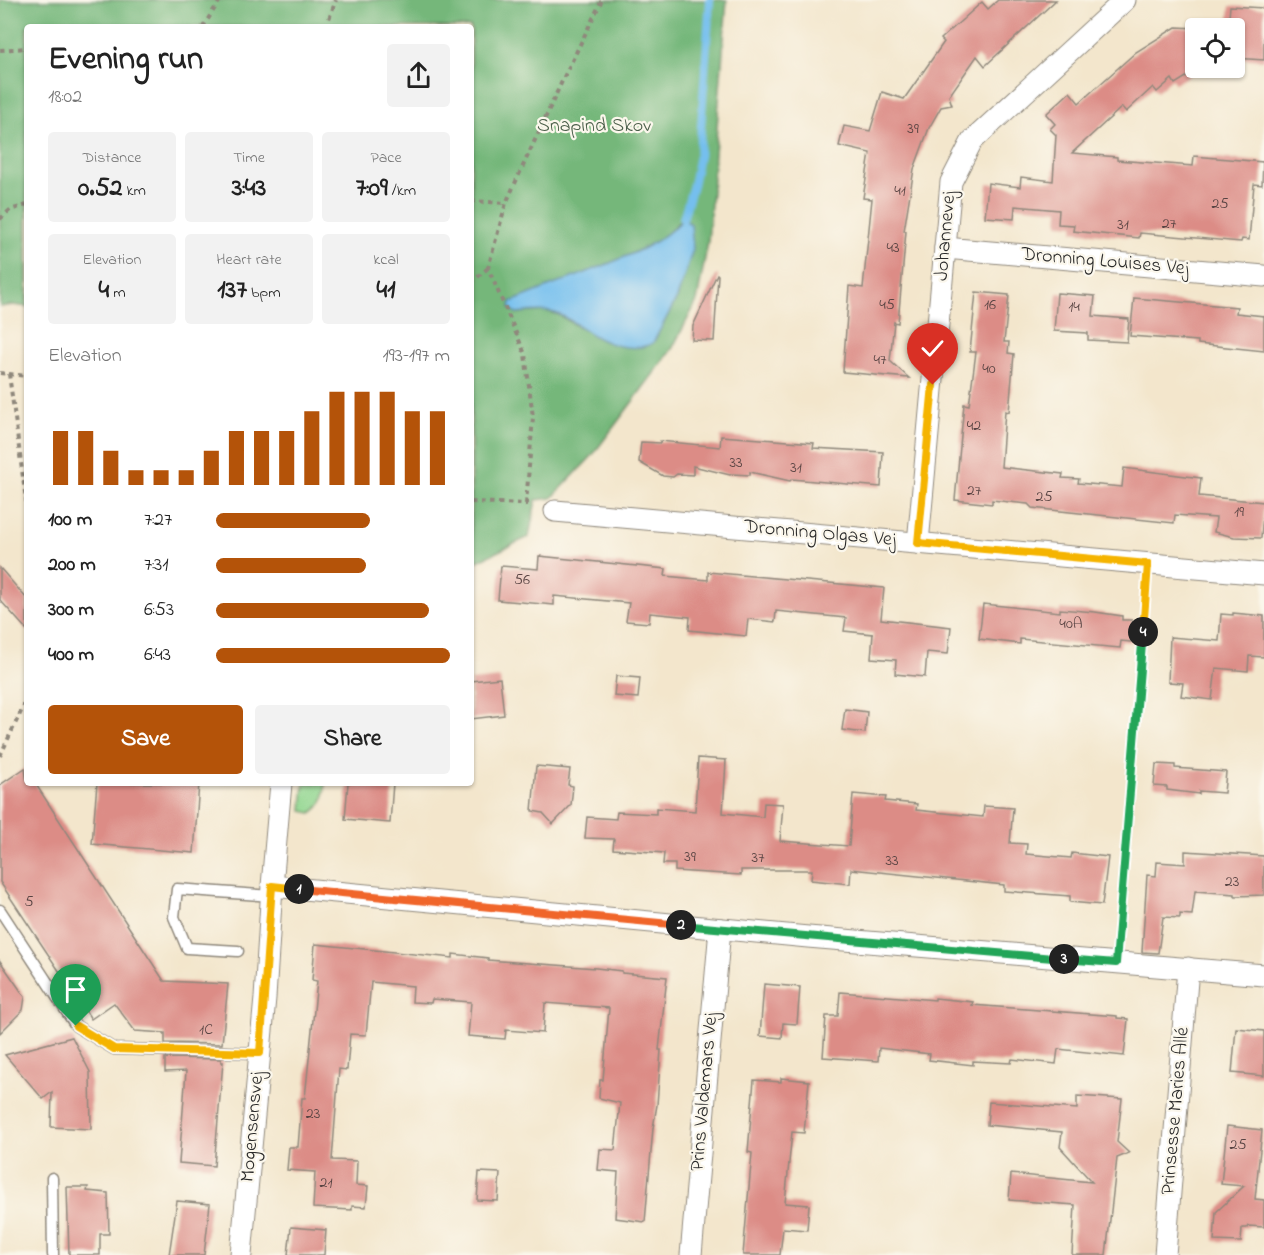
<!DOCTYPE html>
<html lang="en">
<head>
<meta charset="utf-8">
<style>
	:root { --surface:#fff; --page:#f2f2f2; --text:#222; --muted:#767676; --accent:#b45309 }
	body { margin:0; font-family:"Indie Flower",sans-serif; background:var(--page); color:var(--text); height:100vh; display:flex; flex-direction:column; font-size:22px; white-space:nowrap }
	* { box-sizing:border-box; margin:0 }
	p { font-size:20px; color:var(--muted) }
	.icon { flex:none; width:33px; height:33px; fill:none; stroke:currentColor; stroke-width:2; stroke-linecap:round; stroke-linejoin:round }
	.map { position:relative; flex:1; overflow:hidden }
	.drawer { position:absolute; left:24px; top:24px; width:450px; height:762px; display:flex; flex-direction:column; background:var(--surface); border-radius:6px; box-shadow:0 2px 4px #0004 }
	.drawer>* { flex:none }
	.buttons { position:absolute; left:1185px; top:18px; display:grid; gap:12px }
	.buttons a { display:grid; place-items:center; width:60px; height:60px; border-radius:6px; background:var(--surface); box-shadow:0 2px 4px #0004; font-size:30px }
	.pin { position:absolute; display:grid; place-items:center; width:51px; height:51px; color:#fff; margin:-62px -26px; border-radius:50% 50% 50% 0; rotate:-45deg; box-shadow:0 0 6px #0007 }
	.pin .icon { rotate:45deg }
	.km { position:absolute; width:30px; height:30px; margin:-15px; border-radius:50%; background:#222; color:#fff; font-size:16px; line-height:30px; text-align:center }
	.round { display:grid; place-items:center; flex:none; width:63px; height:63px; border-radius:6px; background:var(--page) }
	.head { display:flex; align-items:center; justify-content:space-between; height:102px; padding:0 24px }
	h1 { font-size:33px; font-weight:700; line-height:45px }
	.figures { display:grid; grid-template-columns:repeat(3,1fr); gap:9px; height:102px; padding:6px 24px }
	.figures div { display:grid; align-content:center; border-radius:6px; background:var(--page); text-align:center }
	.figures b { font-size:26px; font-weight:700 }
	.figures small { font-size:16px; font-weight:400 }
	.figures p { font-size:16px }
	.chart { height:168px; padding:12px 24px }
	.chart p { display:flex; justify-content:space-between }
	.chart svg { width:100%; height:108px; margin-top:6px; stroke:var(--accent); stroke-width:6 }
	.action { display:flex; gap:12px; margin-top:auto; padding:12px 24px }
	.action a { flex:1; height:69px; border-radius:6px; background:var(--accent); color:#fff; font-size:24px; font-weight:700; line-height:69px; text-align:center }
	.action a+a { background:var(--page); color:var(--text) }
	ul { padding:0 24px; list-style:none; font-size:20px }
	li { display:grid; grid-template-columns:96px 72px 1fr; align-items:center; height:45px }
	li i { height:15px; border-radius:8px; background:var(--accent) }
	.map>svg:first-child { display:block }
</style>
</head>
<body>
<div class="map">
<svg width="1264" height="1255" viewBox="0 0 1264 1255">
	<rect width="100%" height="100%" fill="#fbf7ec"/>
	<filter id="ink" filterUnits="userSpaceOnUse"><feTurbulence type="fractalNoise" baseFrequency=".0167" numOctaves="2"/><feDisplacementMap in="SourceGraphic" scale="12" xChannelSelector="R" yChannelSelector="G"/><feConvolveMatrix kernelMatrix="1 2 1 2 8 2 1 2 1" color-interpolation-filters="sRGB"/></filter>
	<filter id="wash" filterUnits="userSpaceOnUse"><feTurbulence type="fractalNoise" baseFrequency=".008" numOctaves="4" result="noise"/><feDisplacementMap in="SourceGraphic" scale="24" xChannelSelector="R" yChannelSelector="G"/><feGaussianBlur stdDeviation="1.35" result="paint"/><feColorMatrix in="noise" values="0 0 0 0 0 0 0 0 0 0 0 0 0 0 0 0 0 1.4 0 .05"/><feComposite in="paint" operator="in"/></filter>
	<g filter="url(#wash)">
		<rect width="100%" height="100%" fill="#f3e6cc"/>
		<!-- green -->
		<path fill="#91d68f" stroke="#5e805d" stroke-width="1.5" d="M304,783H325C325,796 323,806 311,813L302,811Z"/>
		<!-- forest -->
		<path fill="#74b77a" stroke="#507152" stroke-width="1.5" fill-rule="evenodd" d="M0,0H727L708,242L697,301L672,349L592,456L552,498L536,500L529,537L471,564V27H27V307L13,305L0,307ZM682,219L692,249L677,298L653,343L584,330L559,315L547,311L516,313L663,238Z"/>
		<!-- water -->
		<path fill="#75bfee" stroke="#50758c" stroke-width="1.5" d="M683,219L691,224L693,249L677,298L653,343C644,348 635,348 626,347C595,343 583,325 558,314C545,309 530,312 516,313L510,308L511,302C536,292 560,282 585,273C619,259 658,247 683,219Z"/>
		<g fill="none" stroke-linecap="round" stroke-linejoin="round">
			<!-- stream -->
			<path stroke="#75bfee" stroke-width="8" d="M683,219L693,185L699,156L710,0"/>
		</g>
		<g id="blocks">
			<!-- building -->
			<g fill="#dc8c86">
				<path d="M998,0H1056L985,66L977,56L949,96L952,105L941,107L929,128L914,169L904,231H906L898,323L894,322L890,361L909,378L843,372L849,286L863,288L872,199L863,198L870,153L839,146L844,126L870,131L882,92L904,99L944,42L941,39L982,2L988,9Z"/>
				<path d="M1230,6L1264,8V60L1234,58V28H1228Z"/>
				<path d="M1176,27L1196,28V71L1175,84L1172,79L1157,92L1153,87L1126,112L1122,107L1072,153L1117,157V160L1193,166L1194,156L1263,162L1262,185L1254,184L1249,240L1242,239L1241,242L1140,233L1139,238L1073,231L1074,225L1058,224L1059,210L1015,206L1014,219L985,217L988,183L1020,187L1021,177L1053,181L1056,135L1050,129L1055,124L1046,114L1070,92L1079,103L1136,52Z"/>
				<path d="M717,274L718,275L714,341L692,340L693,326Z"/>
				<path d="M976,292L1009,295L1004,342H1009L1008,353L1014,354L1009,412L1005,411L1001,467L1063,474L1062,478L1079,479L1078,483L1122,487L1124,468L1201,478L1199,496L1264,502L1261,538L1234,537L1214,532L1216,518L1175,515L1174,523L1032,508L1028,504L992,500V504L955,500L964,404L969,405L976,352H970Z"/>
				<path d="M1057,293L1095,296L1093,316L1129,319L1127,342L1088,340V333L1054,331Z"/>
				<path d="M1134,298L1237,307L1236,313L1264,316V351L1198,344V341L1130,336Z"/>
				<path d="M721,436L814,443L813,448L883,452L881,487L792,479L790,481L750,472V475L732,474L730,475L693,466V475L677,474L673,477L663,476L639,462L641,442L660,443V441L720,447Z"/>
				<path d="M539,556L666,569L665,576L708,580V572L884,588L881,619L951,627L948,654L927,652L925,677L895,674L896,660L871,658L873,634L844,631L846,618L776,611L775,622L748,619L746,636L689,630L690,617L650,613L649,623L626,621L629,603L554,596V605L498,600L501,566L538,569Z"/>
				<path d="M0,568L27,599V630L0,600Z"/>
				<path d="M983,604L1060,612V609L1095,612L1122,616V620H1132L1131,642L1121,641L1120,648L1020,639V644L979,639Z"/>
				<path d="M1233,613L1264,616V657L1249,656L1248,671L1216,668L1212,700L1181,696L1183,683L1168,682L1170,637L1219,641L1221,614L1233,615Z"/>
				<path d="M616,676L640,678L638,698L614,696Z"/>
				<path d="M500,678L504,715L471,719V681Z"/>
				<path d="M845,709L867,712L865,733L842,730Z"/>
				<path d="M698,758L726,760L723,813L763,817L764,803L783,804L780,841L849,846L853,794L886,797L885,801L917,804L916,810L983,817L984,806L1013,808L1010,843L1027,844L1026,854L1071,858L1072,853L1108,857L1102,905L1070,902V896L1004,891V885L851,869L850,884L811,880L812,870H741V875L675,871V864H663L664,853L613,849L614,839L585,838L587,817L616,819L617,812L656,814V808L695,811Z"/>
				<path d="M1156,764L1175,765V768L1226,772L1224,793L1199,791V794L1167,790V787L1154,786Z"/>
				<path d="M536,766L570,769L568,785L573,786L571,805L553,824L543,813L532,811Z"/>
				<path d="M25,768L27,783H35L164,981L228,984L222,1044L165,1043V1033L135,1031L114,1003L91,1019L0,882V785Z"/>
				<path d="M97,783H199L194,853L92,844Z"/>
				<path d="M348,783H393L390,823L345,819Z"/>
				<path d="M1185,851L1264,856V895L1235,896V894L1195,891L1192,915L1180,914V918L1163,917L1158,953L1142,952L1147,875L1156,876L1157,862L1185,864Z"/>
				<path d="M315,944L453,958V954L488,958V960L596,968L622,971V973L667,977L659,1050H661L657,1105L653,1128L645,1222L615,1218L618,1172L598,1170L600,1149L615,1150L620,1103L599,1098L600,1080H603L609,1008L545,1003L543,1033L506,1030L505,1039L468,1036L471,1002L432,999L431,1003L412,1002L413,986L371,982L366,1035L350,1034L347,1070L339,1069L332,1160L357,1161L356,1185L368,1186L366,1207L352,1206V1210L313,1208L315,1172L287,1170L289,1147H298L302,1098H305L317,981L312,980Z"/>
				<path d="M0,961L25,997L23,1010L0,1033Z"/>
				<path d="M764,984L800,987L797,1024L783,1023L782,1038L760,1036Z"/>
				<path d="M840,992L935,1000V998L973,1002L972,1005L1117,1016V1018L1128,1019L1124,1056L1058,1049L1056,1064L1012,1059L1011,1063L973,1061V1065L929,1060L930,1054L879,1048L878,1061L823,1057L826,1016H838Z"/>
				<path d="M1236,1028L1264,1031V1076L1232,1073Z"/>
				<path d="M72,1037L90,1072L91,1129L51,1127L52,1092L43,1099L5,1055Z"/>
				<path d="M165,1058L221,1059V1062H223L214,1166L179,1163L186,1071L165,1072Z"/>
				<path d="M781,1078L809,1081L804,1133L792,1132L785,1203L809,1205L807,1230L783,1228L780,1255H743L752,1153L748,1152L754,1080L781,1082Z"/>
				<path d="M1077,1096L1122,1099L1117,1142L1129,1153L1117,1158L1106,1255H1072L1075,1205L1009,1200L1011,1174L1092,1182L1060,1147L1062,1132L987,1125L989,1102L1077,1109Z"/>
				<path d="M1227,1126L1262,1130L1255,1199L1264,1200V1227L1248,1226L1247,1228H1242L1241,1242L1214,1241L1216,1212L1244,1186L1221,1184Z"/>
				<path d="M479,1172L500,1173L498,1201L477,1200Z"/>
				<path d="M67,1187H88L87,1191L108,1193L109,1234H100V1255H69Z"/>
				<path d="M177,1201L210,1204L204,1255H169Z"/>
				<path d="M291,1227L326,1230L324,1255H288Z"/>
			</g>
		</g>
	</g>
	<g filter="url(#ink)">
		<use href="#blocks" fill-opacity="0" stroke="#8f887c" stroke-width="1.5"/>
		<g fill="none" stroke-linecap="round" stroke-linejoin="round">
			<defs>
				<g id="lane">
					<path d="M0,910L76,1026L114,1049L260,1053"/>
					<path d="M238,951L187,948L174,917L177,889L272,896"/>
					<path d="M52,1178L53,1255"/>
				</g>
				<g id="street">
					<path d="M945,248L1264,276"/>
					<path d="M555,511L1264,574"/>
					<path d="M918,543L951,182L972,141L1125,0"/>
					<path d="M272,886L808,937L1264,975"/>
					<path d="M241,1255L265,998L272,886L281,783"/>
					<path d="M691,1255L720,929"/>
					<path d="M1165,1255L1188,968"/>
				</g>
			</defs>
			<!-- lane casing -->
			<use href="#lane" stroke="#8f887c" stroke-width="13"/>
			<!-- street casing -->
			<use href="#street" stroke="#8f887c" stroke-width="23"/>
			<!-- path -->
			<g stroke="#8f887c" stroke-width="4" stroke-dasharray="4.5 4.5" stroke-linecap="butt">
				<path d="M203,27L220,0"/>
				<path d="M326,27L336,0"/>
				<path d="M0,50L27,48"/>
				<path d="M471,201L506,203"/>
				<path d="M0,219L10,210L27,205"/>
				<path d="M471,283L488,268"/>
				<path d="M0,373L27,376"/>
				<path d="M9,374L27,507"/>
				<path d="M471,502L527,504"/>
				<path d="M526,504L533,417L525,354L488,268L506,203L564,77L602,0"/>
				<path d="M0,756L27,699"/>
				<path d="M1118,941L1147,587"/>
			</g>
			<!-- lane -->
			<use href="#lane" stroke="#fff" stroke-width="10"/>
			<!-- street -->
			<use href="#street" stroke="#fff" stroke-width="21"/>
		</g>
	</g>
	<g fill="none" stroke-linecap="round" stroke-linejoin="round" filter="url(#ink)">
		<defs>
			<path id="split-1" d="M76,1026L114,1049L260,1053L272,886L299,889"/>
			<path id="split-2" d="M299,889L681,925"/>
			<path id="split-3" d="M681,925L1064,959"/>
			<path id="split-4" d="M1064,959L1116,963L1143,632"/>
			<path id="split-5" d="M933,385L918,543L1148,564L1143,632"/>
		</defs>
		<!-- split-1 casing -->
		<use href="#split-1" stroke="#fff" stroke-width="12"/>
		<!-- split-2 casing -->
		<use href="#split-2" stroke="#fff" stroke-width="12"/>
		<!-- split-3 casing -->
		<use href="#split-3" stroke="#fff" stroke-width="12"/>
		<!-- split-4 casing -->
		<use href="#split-4" stroke="#fff" stroke-width="12"/>
		<!-- split-5 casing -->
		<use href="#split-5" stroke="#fff" stroke-width="12"/>
		<!-- split-1 -->
		<use href="#split-1" stroke="#f5b400" stroke-width="8"/>
		<!-- split-2 -->
		<use href="#split-2" stroke="#f0652b" stroke-width="8"/>
		<!-- split-3 -->
		<use href="#split-3" stroke="#22a559" stroke-width="8"/>
		<!-- split-4 -->
		<use href="#split-4" stroke="#22a559" stroke-width="8"/>
		<!-- split-5 -->
		<use href="#split-5" stroke="#f5b400" stroke-width="8"/>
	</g>
	<g text-anchor="middle" dominant-baseline="central" stroke-width="4.5" stroke-linejoin="round" paint-order="stroke">
		<!-- number labels -->
		<g font-size="16" fill="#574342">
			<text x="913" y="129">39</text>
			<text x="900" y="191">41</text>
			<text x="1220" y="204">25</text>
			<text x="1169" y="224">27</text>
			<text x="1123" y="225">31</text>
			<text x="893" y="248">43</text>
			<text x="887" y="305">45</text>
			<text x="990" y="305">16</text>
			<text x="1074" y="307">14</text>
			<text x="880" y="360">47</text>
			<text x="989" y="369">40</text>
			<text x="974" y="426">42</text>
			<text x="736" y="463">33</text>
			<text x="796" y="468">31</text>
			<text x="974" y="491">27</text>
			<text x="1044" y="497">25</text>
			<text x="1239" y="512">19</text>
			<text x="522" y="580">56</text>
			<text x="1071" y="624">40A</text>
			<text x="690" y="857">39</text>
			<text x="758" y="858">37</text>
			<text x="892" y="861">33</text>
			<text x="1232" y="882">23</text>
			<text x="29" y="902">5</text>
			<text x="206" y="1030">1C</text>
			<text x="313" y="1114">23</text>
			<text x="1238" y="1145">25</text>
			<text x="326" y="1183">21</text>
		</g>
		<!-- park labels -->
		<g font-size="20" fill="#4a5e49" stroke="#fbf7ec">
			<text x="594" y="126">Snapind Skov</text>
		</g>
		<!-- street labels -->
		<g font-size="20" fill="#2b2b2b" stroke="#fbf7ec">
			<text transform="translate(946 236) rotate(-85)">Johannevej</text>
			<text transform="translate(1105 262) rotate(5)">Dronning Louises Vej</text>
			<text transform="translate(820 534) rotate(5)">Dronning Olgas Vej</text>
			<text transform="translate(705 1092) rotate(-85)">Prins Valdemars Vej</text>
			<text transform="translate(1176 1111) rotate(-85)">Prinsesse Maries Allé</text>
			<text transform="translate(253 1127) rotate(-85)">Mogensensvej</text>
		</g>
	</g>
</svg>
<div class="buttons">
<a><svg class="icon" aria-label="locate" viewBox="0 0 24 24"><circle cx="12" cy="12" r="6"/><path d="M12 2v4M12 18v4M2 12h4M18 12h4"/></svg></a>
</div>
<div class="pin" style="left:76px;top:1026px;background:#1e9e55"><svg class="icon" aria-label="arrive" viewBox="0 0 24 24"><path d="M6 21V4h12l-3 4 3 4H6"/></svg></div>
<div class="pin" style="left:933px;top:385px;background:#d93025"><svg class="icon" aria-label="check" viewBox="0 0 24 24"><path d="M5 12l5 5 9-10"/></svg></div>
<b class="km" style="left:299px;top:889px">1</b>
<b class="km" style="left:681px;top:925px">2</b>
<b class="km" style="left:1064px;top:959px">3</b>
<b class="km" style="left:1143px;top:632px">4</b>
<section class="drawer">
<div class="head"><div><h1>Evening run</h1><p>18:02</p></div><a class="round"><svg class="icon" aria-label="share" viewBox="0 0 24 24"><path d="M12 15V3M7 8l5-5 5 5M5 13v7h14v-7"/></svg></a></div>
<div class="figures">
<div><p>Distance</p><b>0.52<small> km</small></b></div>
<div><p>Time</p><b>3:43</b></div>
<div><p>Pace</p><b>7:09<small> /km</small></b></div>
</div>
<div class="figures">
<div><p>Elevation</p><b>4<small> m</small></b></div>
<div><p>Heart rate</p><b>137<small> bpm</small></b></div>
<div><p>kcal</p><b>41</b></div>
</div>
<div class="chart"><p><span>Elevation</span>193–197 m</p>
<svg viewBox="0 0 160 44" preserveAspectRatio="none"><path d="M5 44V22M15 44V22M25 44V30M35 44V38M45 44V38M55 44V38M65 44V30M75 44V22M85 44V22M95 44V22M105 44V14M115 44V6M125 44V6M135 44V6M145 44V14M155 44V14"/></svg>
</div>
<ul>
<li><b>100 m</b>7:27<i style="width:66%"></i></li>
<li><b>200 m</b>7:31<i style="width:64%"></i></li>
<li><b>300 m</b>6:53<i style="width:91%"></i></li>
<li><b>400 m</b>6:43<i style="width:100%"></i></li>
</ul>
<div class="action"><a>Save</a><a>Share</a></div>
</section>
</div>
</body>
</html>
